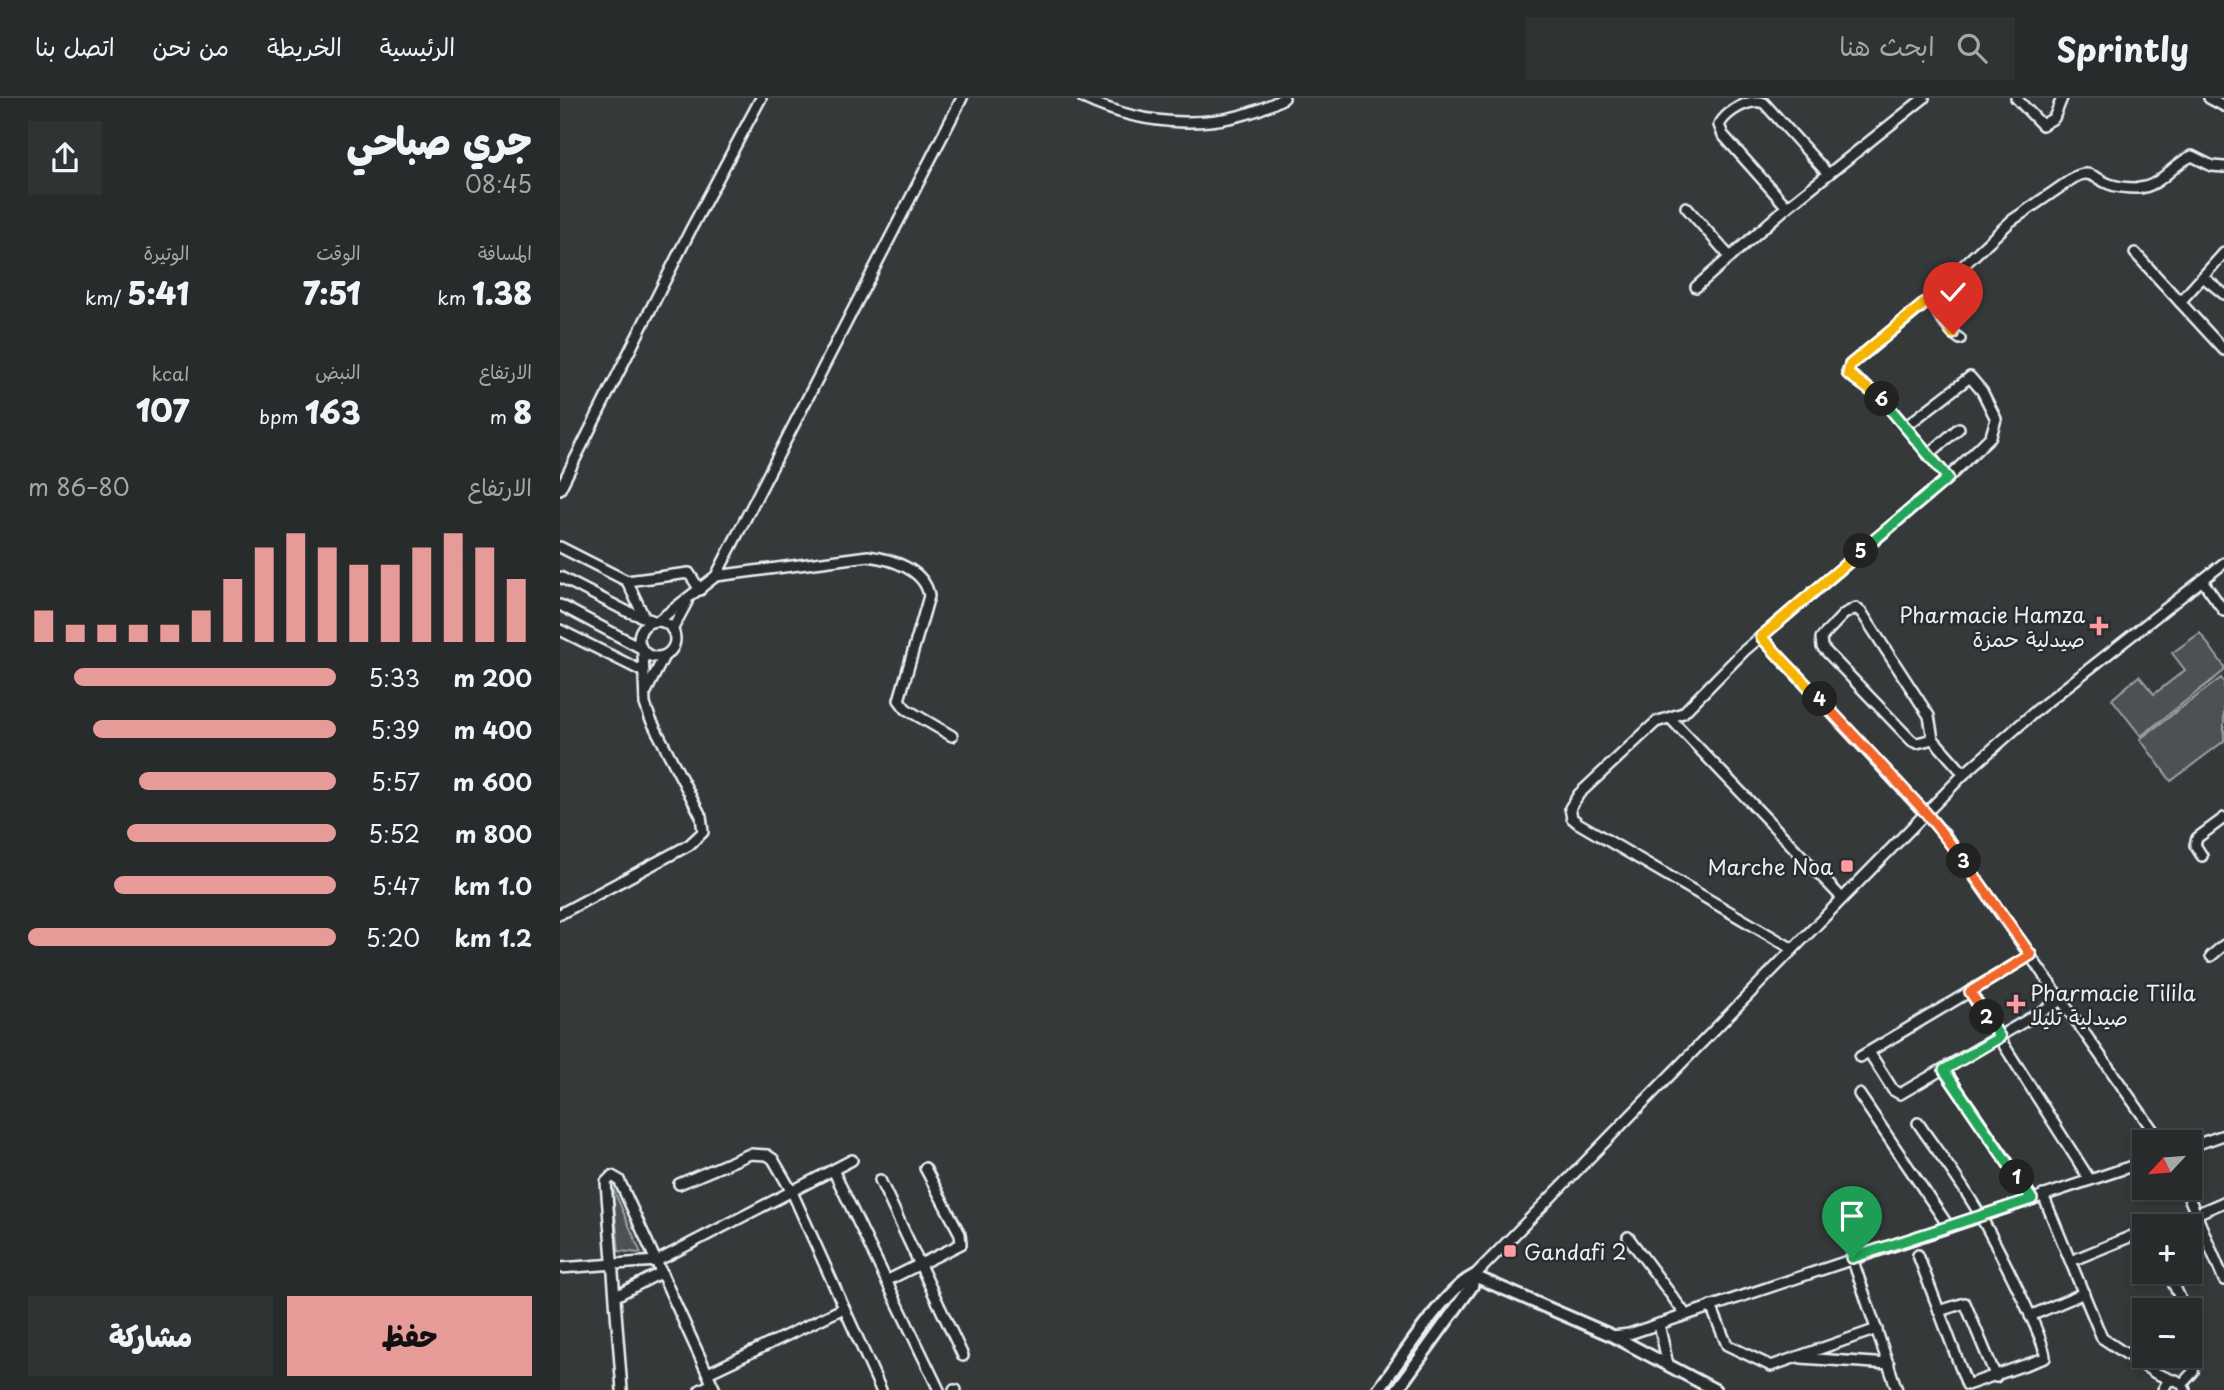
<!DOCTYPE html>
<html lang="ar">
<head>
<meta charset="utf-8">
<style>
	:root { --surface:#282b2c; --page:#303334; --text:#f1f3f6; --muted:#a5a7a9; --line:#444748; --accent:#e69b98 }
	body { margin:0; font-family:"Playpen Sans","Playpen Sans Arabic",sans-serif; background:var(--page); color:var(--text); direction:rtl; height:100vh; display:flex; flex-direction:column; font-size:26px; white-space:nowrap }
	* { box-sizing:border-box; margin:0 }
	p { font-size:23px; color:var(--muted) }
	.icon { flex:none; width:38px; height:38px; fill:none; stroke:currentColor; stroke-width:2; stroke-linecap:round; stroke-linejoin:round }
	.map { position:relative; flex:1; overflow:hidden; direction:ltr }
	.side { display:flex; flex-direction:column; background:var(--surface); width:560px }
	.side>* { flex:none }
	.needle { width:46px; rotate:244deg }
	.tools { position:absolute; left:1572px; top:1032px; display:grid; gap:14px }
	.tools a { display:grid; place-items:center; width:70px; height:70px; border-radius:0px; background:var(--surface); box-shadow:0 4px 10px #0003,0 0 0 2px var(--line); font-size:35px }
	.pin { position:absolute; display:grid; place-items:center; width:60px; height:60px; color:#fff; margin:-72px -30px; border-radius:50% 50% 50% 0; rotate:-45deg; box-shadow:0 0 7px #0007 }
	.pin .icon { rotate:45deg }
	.km { position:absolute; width:35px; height:35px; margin:-18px; border-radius:50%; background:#222; color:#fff; font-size:19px; line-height:35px; text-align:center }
	.round { display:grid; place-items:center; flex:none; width:74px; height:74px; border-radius:0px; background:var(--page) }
	.headline { display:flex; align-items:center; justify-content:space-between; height:119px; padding:0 28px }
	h1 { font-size:38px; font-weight:800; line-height:52px }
	.stats { display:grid; grid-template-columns:repeat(3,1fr); gap:10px; height:119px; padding:7px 28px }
	.stats div { display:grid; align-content:center }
	.stats b { font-size:30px; font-weight:800 }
	.stats small { font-size:19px; font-weight:400 }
	.stats p { font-size:19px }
	.chart { height:196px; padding:14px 28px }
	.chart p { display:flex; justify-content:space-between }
	.chart svg { width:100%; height:126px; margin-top:7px; stroke:var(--accent); stroke-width:6 }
	.cta { display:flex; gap:14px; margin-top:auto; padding:14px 28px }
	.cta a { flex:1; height:80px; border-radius:0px; background:var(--accent); color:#111; font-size:28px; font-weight:800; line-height:80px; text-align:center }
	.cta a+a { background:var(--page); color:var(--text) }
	ul { padding:0 28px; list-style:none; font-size:23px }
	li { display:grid; grid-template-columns:112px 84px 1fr; align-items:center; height:52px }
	li i { height:18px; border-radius:9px; background:var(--accent) }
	header { display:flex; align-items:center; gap:42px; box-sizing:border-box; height:98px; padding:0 35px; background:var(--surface); border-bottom:2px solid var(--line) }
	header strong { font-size:33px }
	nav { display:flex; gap:38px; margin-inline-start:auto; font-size:24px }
	.search { width:490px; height:63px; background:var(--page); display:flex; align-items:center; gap:18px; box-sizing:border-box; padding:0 24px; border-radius:0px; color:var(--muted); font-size:26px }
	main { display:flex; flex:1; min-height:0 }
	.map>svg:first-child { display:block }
</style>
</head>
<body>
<header>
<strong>Sprintly</strong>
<div class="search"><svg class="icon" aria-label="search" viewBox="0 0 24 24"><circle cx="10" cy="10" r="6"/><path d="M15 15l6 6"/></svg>ابحث هنا</div>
<nav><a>الرئيسية</a><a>الخريطة</a><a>من نحن</a><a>اتصل بنا</a></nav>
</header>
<main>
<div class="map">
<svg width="1664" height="1292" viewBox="0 0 1664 1292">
	<rect width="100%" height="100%" fill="#35393a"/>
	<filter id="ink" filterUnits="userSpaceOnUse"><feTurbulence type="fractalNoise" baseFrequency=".0143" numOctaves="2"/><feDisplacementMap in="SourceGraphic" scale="14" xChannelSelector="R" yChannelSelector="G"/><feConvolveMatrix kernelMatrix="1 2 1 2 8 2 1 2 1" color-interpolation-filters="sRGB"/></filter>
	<g filter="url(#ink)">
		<!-- green -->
		<g fill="#4d5152" stroke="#9aa1a5" stroke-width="2">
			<path d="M1640,535L1664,568V573L1581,638L1552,601L1579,578L1594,596L1625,572L1612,555Z"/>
			<path d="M1661,580L1664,584V643L1611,683L1580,641Z"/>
			<path d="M52,1088L81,1155L59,1153Z"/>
		</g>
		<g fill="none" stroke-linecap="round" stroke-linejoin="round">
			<defs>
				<g id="minor">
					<path d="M523,0C586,30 663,34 724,0"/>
					<path d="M1456,0L1482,27L1494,20L1502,0"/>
					<path d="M1649,0L1664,8"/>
					<path d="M1126,109L1170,159"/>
					<path d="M1227,109L1163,37L1159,27C1167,13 1189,0 1204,5L1268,76"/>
					<path d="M1575,155L1664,252"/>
					<path d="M1643,179L1664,196"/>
					<path d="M1136,189L1227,109L1364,0"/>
					<path d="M1372,200L1290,267L1287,274L1323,302L1388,380"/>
					<path d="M1620,204L1664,155"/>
					<path d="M1400,241C1388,233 1371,210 1373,196L1451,123L1515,79C1530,71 1536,81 1549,86C1557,89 1569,90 1577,90C1600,90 1612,66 1632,58L1652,68L1664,69"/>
					<path d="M1368,357L1399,330"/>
					<path d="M0,391L132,129L201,0"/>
					<path d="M0,449L67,483L129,475L140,492"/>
					<path d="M156,478L308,458C331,461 365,471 369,498L339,602L346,611L392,638"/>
					<path d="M0,479L66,513L94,523"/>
					<path d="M1642,482L1664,513"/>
					<path d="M67,483L84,519"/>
					<path d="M0,507L81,550"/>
					<circle cx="97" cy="541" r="18"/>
					<path d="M98,523L156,478L402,0"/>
					<path d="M0,532L84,574"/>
					<path d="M112,532L127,504"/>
					<path d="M1201,539L1385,737L1602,1045"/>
					<path d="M86,594L104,558"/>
					<path d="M1110,620L1282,800"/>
					<path d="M1373,641L1357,645L1352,643L1262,549L1261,540L1284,516L1296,510L1302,515L1369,618L1373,641L1404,676"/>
					<path d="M1642,758L1635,747L1637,740L1664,720"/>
					<path d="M0,816L129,747L143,734L141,718L90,620L85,606L83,554"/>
					<path d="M1233,851L1018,725L1012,720L1010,710L1019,696L1096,624L1123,615L1184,553L1388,380L1431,338L1436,321L1422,293L1410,279L1345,329"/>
					<path d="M1651,858L1664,847"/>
					<path d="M1410,894L1530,1082"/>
					<path d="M1309,954L1333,992L1340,996L1503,901"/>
					<path d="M1300,959L1471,857"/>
					<path d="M1384,972L1473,1101"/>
					<path d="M1299,996L1389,1129"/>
					<path d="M1629,1049L1664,1037"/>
					<path d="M274,1074L379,1292"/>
					<path d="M320,1082L403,1258"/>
					<path d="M119,1086L190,1056L207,1057L213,1061L232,1094L321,1292"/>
					<path d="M1625,1090L1664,1182"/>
					<path d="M1483,1097L1542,1240L1595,1275L1612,1282"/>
					<path d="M1636,1116L1664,1104"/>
					<path d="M1068,1139L1126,1217"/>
					<path d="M1358,1157L1407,1287L1485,1260C1489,1248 1431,1137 1421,1119C1403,1086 1379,1056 1358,1025"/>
					<path d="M1292,1160L1337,1292"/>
					<path d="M1511,1163L1584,1133"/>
					<path d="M0,1170L97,1163L292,1062"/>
					<path d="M1608,1174L1626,1213"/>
					<path d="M914,1178L1404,676L1478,611L1664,465"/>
					<path d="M328,1182L401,1146L400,1136L365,1070"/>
					<path d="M56,1198L102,1174"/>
					<path d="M1151,1208L1167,1247L1211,1268L1317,1231"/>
					<path d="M1379,1213L1405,1205L1436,1279"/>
					<path d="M1470,1218L1524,1195"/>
					<path d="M1099,1226L1108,1267"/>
					<path d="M1053,1238L1069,1236L1584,1064"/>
					<path d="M1241,1260L1329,1266"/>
					<path d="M148,1275L284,1210"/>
					<path d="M1622,1286L1633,1274L1634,1267L1629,1223"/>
					<path d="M62,1292L46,1084L52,1078L59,1082L155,1292"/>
					<path d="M140,1292L152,1286"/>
					<path d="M394,1292H396"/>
					<path d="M1603,1292L1608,1283L1616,1282L1622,1286L1625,1292"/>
				</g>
				<g id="major">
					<path d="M818,1292C840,1264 884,1191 914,1178L1053,1238L1155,1292"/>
					<path d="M837,1292L912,1188L914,1178"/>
				</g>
			</defs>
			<!-- minor casing -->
			<use href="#minor" stroke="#e8f1f8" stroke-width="14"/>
			<!-- major casing -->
			<use href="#major" stroke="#e8f1f8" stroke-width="16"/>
			<!-- minor -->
			<use href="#minor" stroke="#2a2d2e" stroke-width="9"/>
			<!-- major -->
			<use href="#major" stroke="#2a2d2e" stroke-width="10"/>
		</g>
	</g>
	<g fill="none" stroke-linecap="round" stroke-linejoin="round" filter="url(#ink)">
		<defs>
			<path id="split-1" d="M1292,1160L1472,1101L1457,1079"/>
			<path id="split-2" d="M1427,919L1440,939L1384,972L1457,1079"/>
			<path id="split-3" d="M1404,763L1471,857L1410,894L1427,919"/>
			<path id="split-4" d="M1260,601L1366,715L1404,763"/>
			<path id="split-5" d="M1260,601L1201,539L1301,453"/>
			<path id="split-6" d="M1301,453L1388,380L1322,301"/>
			<path id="split-7" d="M1322,301L1288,276L1290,267L1371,200L1393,236"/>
		</defs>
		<!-- split-1 casing -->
		<use href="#split-1" stroke="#fff" stroke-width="14"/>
		<!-- split-2 casing -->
		<use href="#split-2" stroke="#fff" stroke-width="14"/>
		<!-- split-3 casing -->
		<use href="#split-3" stroke="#fff" stroke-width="14"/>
		<!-- split-4 casing -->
		<use href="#split-4" stroke="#fff" stroke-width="14"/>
		<!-- split-5 casing -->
		<use href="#split-5" stroke="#fff" stroke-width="14"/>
		<!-- split-6 casing -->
		<use href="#split-6" stroke="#fff" stroke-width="14"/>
		<!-- split-7 casing -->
		<use href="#split-7" stroke="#fff" stroke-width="14"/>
		<!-- split-1 -->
		<use href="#split-1" stroke="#22a559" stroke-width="9"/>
		<!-- split-2 -->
		<use href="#split-2" stroke="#22a559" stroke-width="9"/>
		<!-- split-3 -->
		<use href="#split-3" stroke="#f0652b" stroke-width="9"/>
		<!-- split-4 -->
		<use href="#split-4" stroke="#f0652b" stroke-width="9"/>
		<!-- split-5 -->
		<use href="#split-5" stroke="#f5b400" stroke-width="9"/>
		<!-- split-6 -->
		<use href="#split-6" stroke="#22a559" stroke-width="9"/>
		<!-- split-7 -->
		<use href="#split-7" stroke="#f5b400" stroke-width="9"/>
	</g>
	<!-- markers -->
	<g fill="#ff9aa2" stroke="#2a2d2e" stroke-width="2.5">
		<path d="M1535.5 517.5h7v7h7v7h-7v7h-7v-7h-7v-7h7z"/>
		<rect x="1280" y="761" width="14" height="14" rx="3.5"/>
		<path d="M1452.5 895.5h7v7h7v7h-7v7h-7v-7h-7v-7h7z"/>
		<rect x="943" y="1146" width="14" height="14" rx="3.5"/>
	</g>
	<g text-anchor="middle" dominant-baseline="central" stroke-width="5" stroke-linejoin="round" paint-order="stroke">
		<!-- poi labels -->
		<g font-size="21" fill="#e8f1f8" stroke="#2a2d2e" text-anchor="end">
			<text x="1525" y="516">Pharmacie Hamza<tspan x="1525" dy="24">صيدلية حمزة</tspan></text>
			<text x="1273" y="768">Marche Noa</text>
			<text x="1470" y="894" text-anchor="start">Pharmacie Tilila<tspan x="1470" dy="24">صيدلية تليلا</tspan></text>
			<text x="964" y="1153" text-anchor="start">Gandafi 2</text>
		</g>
	</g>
</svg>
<div class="tools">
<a><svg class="needle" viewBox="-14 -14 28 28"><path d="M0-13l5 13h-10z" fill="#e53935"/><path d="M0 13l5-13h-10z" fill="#a5a7a9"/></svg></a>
<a>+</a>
<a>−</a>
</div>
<div class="pin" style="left:1292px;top:1160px;background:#1e9e55"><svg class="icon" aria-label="arrive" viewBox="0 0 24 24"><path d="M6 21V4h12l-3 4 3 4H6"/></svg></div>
<div class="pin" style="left:1393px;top:236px;background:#d93025"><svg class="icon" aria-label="check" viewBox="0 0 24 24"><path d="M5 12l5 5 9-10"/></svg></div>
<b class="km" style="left:1457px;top:1079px">1</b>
<b class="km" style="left:1427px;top:919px">2</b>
<b class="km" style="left:1404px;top:763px">3</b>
<b class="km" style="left:1260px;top:601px">4</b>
<b class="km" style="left:1301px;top:453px">5</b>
<b class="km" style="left:1322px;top:301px">6</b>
</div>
<section class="side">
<div class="headline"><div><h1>جري صباحي</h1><p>08:45</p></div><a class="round"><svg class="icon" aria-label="share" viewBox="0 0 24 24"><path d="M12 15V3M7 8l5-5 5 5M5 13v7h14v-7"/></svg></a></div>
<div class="stats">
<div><p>المسافة</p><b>1.38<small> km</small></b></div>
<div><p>الوقت</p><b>7:51</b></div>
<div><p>الوتيرة</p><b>5:41<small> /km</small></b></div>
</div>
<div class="stats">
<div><p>الارتفاع</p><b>8<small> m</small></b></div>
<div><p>النبض</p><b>163<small> bpm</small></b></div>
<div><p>kcal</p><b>107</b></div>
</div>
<div class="chart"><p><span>الارتفاع</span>80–86 m</p>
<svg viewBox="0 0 160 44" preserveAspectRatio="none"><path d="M5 44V33M15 44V38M25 44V38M35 44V38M45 44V38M55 44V33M65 44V22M75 44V11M85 44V6M95 44V11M105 44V17M115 44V17M125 44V11M135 44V6M145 44V11M155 44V22"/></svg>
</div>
<ul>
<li><b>200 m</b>5:33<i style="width:85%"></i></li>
<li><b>400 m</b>5:39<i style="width:79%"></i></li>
<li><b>600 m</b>5:57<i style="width:64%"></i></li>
<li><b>800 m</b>5:52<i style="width:68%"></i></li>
<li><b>1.0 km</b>5:47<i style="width:72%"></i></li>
<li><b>1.2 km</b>5:20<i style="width:100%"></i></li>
</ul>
<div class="cta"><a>حفظ</a><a>مشاركة</a></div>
</section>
</main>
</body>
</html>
